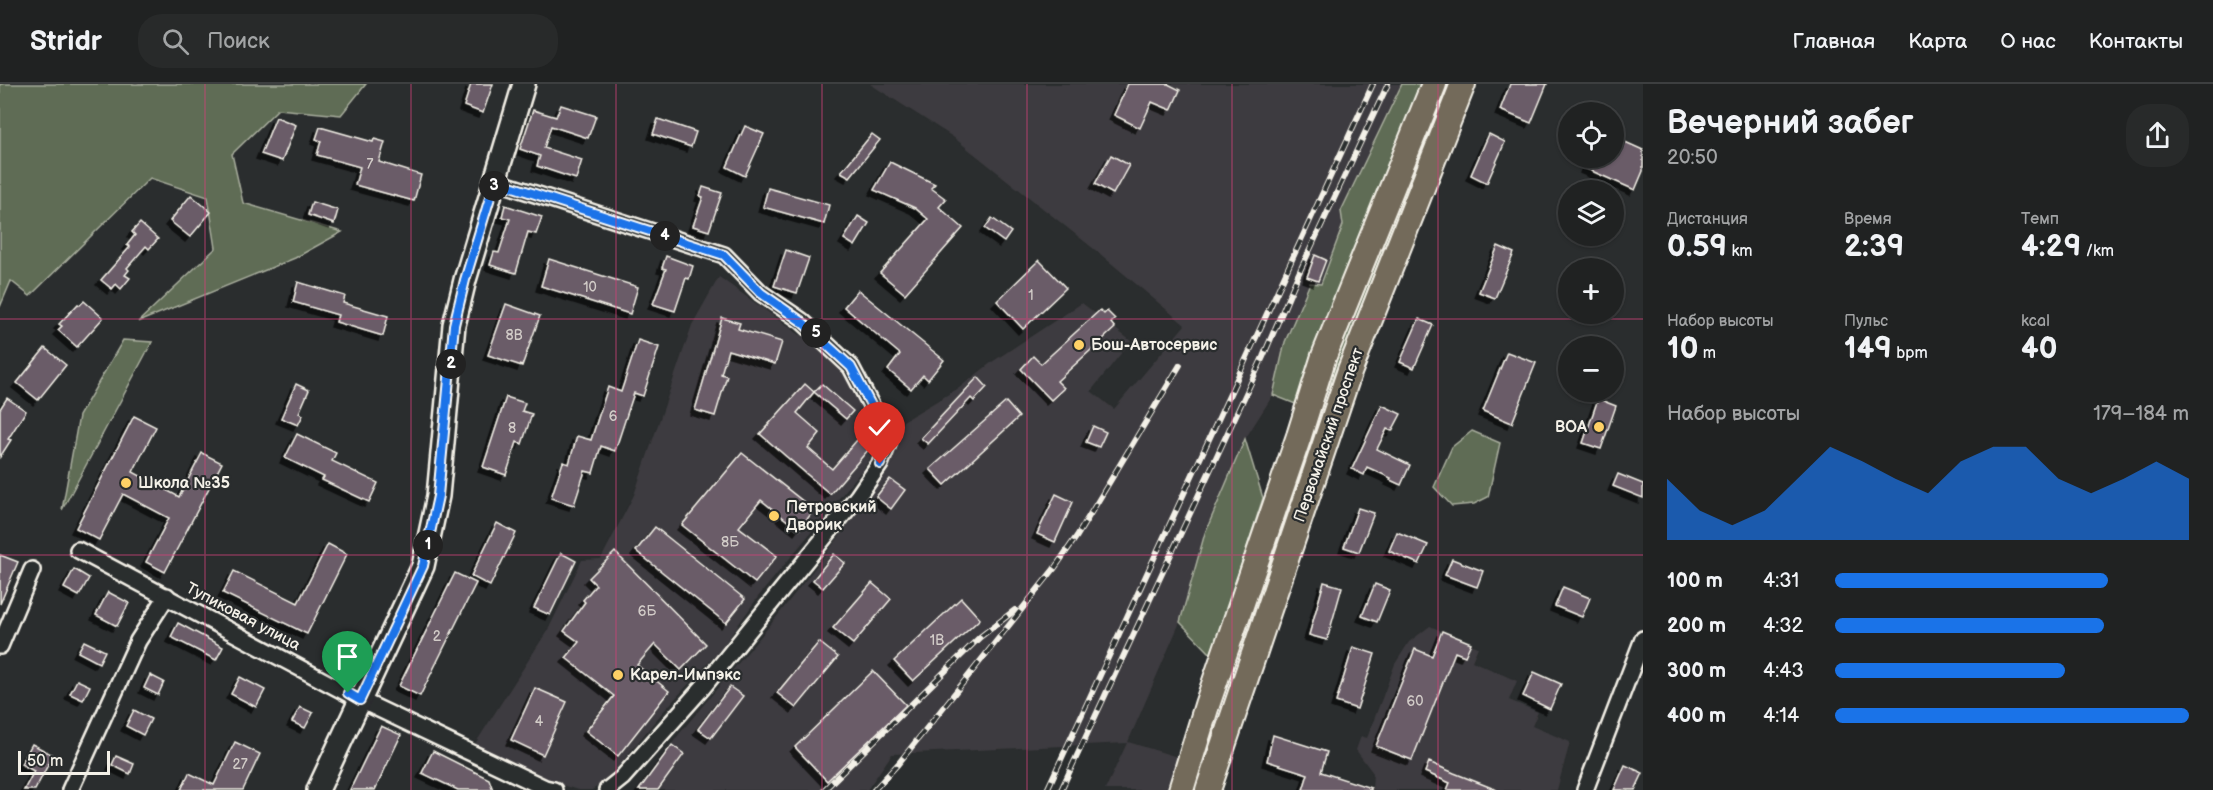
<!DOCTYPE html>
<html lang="ru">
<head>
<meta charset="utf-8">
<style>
	:root { --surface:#202222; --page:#282a2a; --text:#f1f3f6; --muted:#a2a4a5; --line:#3d3f40; --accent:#1a73e8 }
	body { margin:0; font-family:"Balsamiq Sans",sans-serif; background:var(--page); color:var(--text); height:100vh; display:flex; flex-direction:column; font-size:22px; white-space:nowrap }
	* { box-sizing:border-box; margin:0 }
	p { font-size:20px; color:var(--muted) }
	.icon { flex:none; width:33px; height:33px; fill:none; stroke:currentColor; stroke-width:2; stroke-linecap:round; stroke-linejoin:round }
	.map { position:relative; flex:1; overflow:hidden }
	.drawer { display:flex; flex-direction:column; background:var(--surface); width:570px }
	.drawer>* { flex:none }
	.controls { position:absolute; left:1558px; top:18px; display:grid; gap:12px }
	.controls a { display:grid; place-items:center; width:66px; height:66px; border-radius:50%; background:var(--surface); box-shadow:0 2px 4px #0004,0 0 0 2px var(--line); font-size:30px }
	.scale { position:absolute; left:18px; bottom:15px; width:92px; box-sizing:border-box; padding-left:6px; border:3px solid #f4f1e8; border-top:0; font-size:16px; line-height:21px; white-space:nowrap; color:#f4f1e8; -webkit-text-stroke:4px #2a2d2e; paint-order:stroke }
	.pin { position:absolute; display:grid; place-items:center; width:51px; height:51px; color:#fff; margin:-62px -26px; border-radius:50% 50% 50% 0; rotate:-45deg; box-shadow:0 0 6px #0007 }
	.pin .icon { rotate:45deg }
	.km { position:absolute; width:30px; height:30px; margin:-15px; border-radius:50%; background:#222; color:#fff; font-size:16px; line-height:30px; text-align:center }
	.round { display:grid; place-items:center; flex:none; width:63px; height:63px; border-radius:24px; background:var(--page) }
	.head { display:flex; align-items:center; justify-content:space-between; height:102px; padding:0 24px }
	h1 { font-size:33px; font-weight:800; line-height:45px }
	.stats { display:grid; grid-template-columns:repeat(3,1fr); gap:9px; height:102px; padding:6px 24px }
	.stats div { display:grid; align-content:center }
	.stats b { font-size:30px; font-weight:800 }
	.stats small { font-size:16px; font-weight:400 }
	.stats p { font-size:16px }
	.chart { height:168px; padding:12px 24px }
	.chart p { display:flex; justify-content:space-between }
	.chart svg { width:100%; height:108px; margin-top:6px; fill:var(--accent); opacity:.7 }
	ul { padding:0 24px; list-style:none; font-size:20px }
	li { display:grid; grid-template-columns:96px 72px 1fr; align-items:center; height:45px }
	li i { height:15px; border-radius:8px; background:var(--accent) }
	header { display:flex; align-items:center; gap:36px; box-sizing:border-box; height:84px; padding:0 30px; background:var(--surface); border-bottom:2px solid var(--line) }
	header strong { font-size:28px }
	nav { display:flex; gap:33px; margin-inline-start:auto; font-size:21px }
	.search { width:420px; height:54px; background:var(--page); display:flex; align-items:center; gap:15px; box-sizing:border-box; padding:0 21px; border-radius:24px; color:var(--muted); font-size:22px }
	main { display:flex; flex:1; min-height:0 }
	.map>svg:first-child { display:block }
</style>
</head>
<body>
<header>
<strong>Stridr</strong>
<div class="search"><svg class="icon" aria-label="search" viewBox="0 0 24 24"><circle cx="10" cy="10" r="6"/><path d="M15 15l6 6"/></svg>Поиск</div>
<nav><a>Главная</a><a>Карта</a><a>О нас</a><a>Контакты</a></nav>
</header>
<main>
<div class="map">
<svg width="1643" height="706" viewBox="0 0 1643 706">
	<defs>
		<filter id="shadow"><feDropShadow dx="-5" dy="5" stdDeviation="0" flood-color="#0009"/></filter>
	</defs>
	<rect width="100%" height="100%" fill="#2a2d2e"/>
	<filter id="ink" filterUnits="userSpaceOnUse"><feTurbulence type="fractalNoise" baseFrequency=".0167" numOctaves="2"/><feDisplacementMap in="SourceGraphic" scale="12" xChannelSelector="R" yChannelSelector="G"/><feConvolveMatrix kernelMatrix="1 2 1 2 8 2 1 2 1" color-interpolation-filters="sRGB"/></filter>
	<g filter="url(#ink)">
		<!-- built -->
		<g fill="#3d3b3f">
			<path d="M870,0H1402L1341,127L1343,141L1320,200L1310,199L1285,258L1273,311L1245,355L1205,449L1180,538L1128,658L1181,674L1170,706H1105L1127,659L892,670L867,706H637L680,649L771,540L839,453L883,391L903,337L959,304L992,278L1082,219L1131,257L1091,307L1114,325L1185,241L1099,169L953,53Z"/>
			<path d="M719,193L832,274L850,289L880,349L879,361L863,385L758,513L721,565L661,630L607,696L592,706H578L555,699L475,660L549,544L582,476L601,475L634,411L692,241Z"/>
			<path d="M1430,542L1478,563L1472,577L1517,597L1509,616L1538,628L1532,642L1570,658L1557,706H1372L1373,689L1356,666L1361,652L1367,654L1395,580L1409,558Z"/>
		</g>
		<!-- green -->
		<g fill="#5e6c54" stroke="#a9ae9e" stroke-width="1.5">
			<path d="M0,0H366L341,31L278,25L232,70L243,119L342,148L295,174L138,238L216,164L208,113L150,94L30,212L11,197L0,223Z"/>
			<path d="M1402,0H1422L1298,321L1273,311L1285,258L1310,199L1321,200L1343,141L1341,127Z"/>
			<path d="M1443,0H1451L1326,310L1246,561L1241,562L1237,558L1319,305Z"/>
			<path d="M123,256L152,258L62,426L79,332Z"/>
			<path d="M1472,347L1500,359L1488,413L1474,420L1452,422L1434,403L1452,363Z"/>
			<path d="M1245,355L1263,414L1212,571L1180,538L1205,449Z"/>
		</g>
		<!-- building -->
		<g fill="#6a5c68" stroke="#f4f1e8" stroke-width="1.5" filter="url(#shadow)">
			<path d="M471,0H493L483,29L464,22Z"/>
			<path d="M1128,0H1168L1180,6L1171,26L1152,18L1140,44L1114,31Z"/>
			<path d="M1510,0H1547L1531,39L1500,26Z"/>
			<path d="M561,21L596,32L588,54L551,42L544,64L582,76L576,95L537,82L540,72L520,65L533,26L556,33Z"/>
			<path d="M276,33L296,41L282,77L261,70Z"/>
			<path d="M658,35L696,48L691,63L653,50Z"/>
			<path d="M745,42L764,50L745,92L727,83Z"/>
			<path d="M320,43L373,58L374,55L385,58L379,78L421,91L414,117L355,101L360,83L317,71L321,57L316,55Z"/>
			<path d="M872,50L880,56L850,93L841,88Z"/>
			<path d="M1489,50L1505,58L1487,99L1471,91Z"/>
			<path d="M1614,53L1643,66V87L1635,106L1585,84L1589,74H1614Z"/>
			<path d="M1111,71L1129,81L1113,110L1095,100Z"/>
			<path d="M890,78L935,100L931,104L946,115L939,123L963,144L905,210L880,189L928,135L915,124L874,106Z"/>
			<path d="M703,103L722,109L709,147L693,142L703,113L700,112Z"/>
			<path d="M768,104L829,121L824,140L763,123Z"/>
			<path d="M191,111L211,128L190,153L170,137Z"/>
			<path d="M312,118L338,126L334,140L308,131Z"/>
			<path d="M505,121L542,133L536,150L528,148L516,189L490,181L494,168L499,169L510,135L502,133Z"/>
			<path d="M858,132L869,139L855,162L844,155Z"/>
			<path d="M992,134L1011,148L1004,158L985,144Z"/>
			<path d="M140,139L158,155L149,165L146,162L127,184L129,186L125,191L130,194L121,205L116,200L112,205L101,196L130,163L127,161L135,151L132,148Z"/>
			<path d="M1498,162L1514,169L1495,214L1479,208Z"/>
			<path d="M786,166L809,174L797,209L774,202Z"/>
			<path d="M1315,171L1326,176L1318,197L1307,193Z"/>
			<path d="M666,172L693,182L689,195L686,194L675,227L653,220L666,185L662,184Z"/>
			<path d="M549,175L638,203L630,230L541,202Z"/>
			<path d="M1039,176L1066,204L1023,245L997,217Z"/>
			<path d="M298,198L345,212L343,219L388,232L383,252L336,238L338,231L293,218Z"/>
			<path d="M858,206L944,276L928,296L923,291L911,305L888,286L900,270L844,223Z"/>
			<path d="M84,217L103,234L77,263L58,246L62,242L59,240L78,220L80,221Z"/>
			<path d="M506,220L540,232L522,282L488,271Z"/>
			<path d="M1100,226L1104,230L1107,227L1115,235L1111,239L1115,244L1057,297L1064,304L1051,316L1021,285L1033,272L1041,280Z"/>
			<path d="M722,234L740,239L738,245L782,258L775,280L728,266L721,290L727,292L715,332L695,326Z"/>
			<path d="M1419,235L1433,241L1414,284L1400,278Z"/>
			<path d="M638,256L659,263L643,312L634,309L615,367L601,362L593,389L585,387L574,421L551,414L563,378L569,380L577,352L591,356L608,303L621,308Z"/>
			<path d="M45,264L66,281L38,316L17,299Z"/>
			<path d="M1507,268L1536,279L1512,339L1483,327Z"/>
			<path d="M978,293L987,303L974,317L971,314L928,360L921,354Z"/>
			<path d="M296,300L309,306L299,329L303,331L298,341L281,334Z"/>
			<path d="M805,300L814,308L797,329L820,349L808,364L832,385L864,348L875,358L830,410L760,350Z"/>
			<path d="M822,300L853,327L846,335L814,308Z"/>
			<path d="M506,313L525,319L522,327L532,330L522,360L517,358L506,391L483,383Z"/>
			<path d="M7,314L26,327L8,355L11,356L0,373V325Z"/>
			<path d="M1598,315L1616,322L1601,365L1583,359Z"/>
			<path d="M1006,318L1019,333L945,401L930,385Z"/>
			<path d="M1382,321L1401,330L1392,347L1387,345L1377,365L1410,381L1401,401L1390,396L1391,394L1367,383L1364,391L1352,385Z"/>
			<path d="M134,332L156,343L133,388L179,413L202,369L222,379L165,488L146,478L169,434L123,410L99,456L76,444Z"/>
			<path d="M1093,342L1106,348L1099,363L1086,358Z"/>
			<path d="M297,350L336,369L332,377L378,399L369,418L322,396L324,393L285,374Z"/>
			<path d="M742,369L814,426L799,446L761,416L739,443L777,472L755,499L682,441Z"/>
			<path d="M1618,390L1643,400V414L1613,402Z"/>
			<path d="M890,395L905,406L891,425L876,413Z"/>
			<path d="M1056,410L1073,418L1055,458L1037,450Z"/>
			<path d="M1358,424L1374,429L1359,468L1344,463Z"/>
			<path d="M497,439L516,449L490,502L471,492Z"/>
			<path d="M655,443L745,515L726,539L636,467Z"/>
			<path d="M1397,448L1428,461L1419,480L1389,467Z"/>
			<path d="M328,460L347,470L307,550L223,509L234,487L298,519Z"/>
			<path d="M615,468L706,560L681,586L655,560L637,581L669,607L618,672L586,647L614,612L566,574L579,558L564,547L585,518L583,516L596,501L589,494Z"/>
			<path d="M561,469L576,477L550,531L534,524Z"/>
			<path d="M834,470L845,479L823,504L813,496Z"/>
			<path d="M0,471L18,478L0,520Z"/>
			<path d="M1452,475L1483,487L1477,503L1445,491Z"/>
			<path d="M74,485L89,494L79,512L64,504Z"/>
			<path d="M455,489L476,499L420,612L399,602Z"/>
			<path d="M1324,498L1342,503L1327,556L1309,551Z"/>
			<path d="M872,499L891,515L853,560L833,544Z"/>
			<path d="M1375,500L1390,506L1377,538L1362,532Z"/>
			<path d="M1563,503L1590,514L1582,533L1555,522Z"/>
			<path d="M108,508L129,519L117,542L96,531Z"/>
			<path d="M961,514L980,535L913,597L894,577Z"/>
			<path d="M178,539L223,563L216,576L171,553Z"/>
			<path d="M1442,547L1471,559L1465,572L1455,568L1412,676L1376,662L1415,565L1432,572Z"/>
			<path d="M84,557L105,567L99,579L78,568Z"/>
			<path d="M819,558L838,573L796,624L777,609Z"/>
			<path d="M1353,563L1375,570L1357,625L1336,618Z"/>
			<path d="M873,587L906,621L827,697L795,663Z"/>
			<path d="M1534,588L1561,600L1550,625L1523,612Z"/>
			<path d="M150,591L164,598L158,611L144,604Z"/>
			<path d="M240,593L265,606L256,623L231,610Z"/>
			<path d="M77,596L90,602L83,616L70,610Z"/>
			<path d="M730,603L743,612L711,654L698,645Z"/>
			<path d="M535,604L567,618L543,671L511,656Z"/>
			<path d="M300,623L313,629L305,644L292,638Z"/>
			<path d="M134,626L151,635L143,651L126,642Z"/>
			<path d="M381,642L401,651L375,706H350Z"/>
			<path d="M1273,651L1327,668L1321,688L1371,704V706H1303L1308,690L1267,677Z"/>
			<path d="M235,658L260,670L243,706H181L189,689L214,701Z"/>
			<path d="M32,660L53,671L35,706H24L34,687L21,680Z"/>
			<path d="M672,661L684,670L658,706H639Z"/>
			<path d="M433,667L489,695L493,706H458L422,689Z"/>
			<path d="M116,672L134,680L130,690L112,681Z"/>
			<path d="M1429,678L1454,689L1497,706H1447L1450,699L1425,688Z"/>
			<path d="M1625,681L1643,689L1635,706H1614Z"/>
		</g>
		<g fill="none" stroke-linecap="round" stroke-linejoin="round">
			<defs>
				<g id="street">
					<path d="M495,97L724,171L761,209L802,237L851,283L883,344L888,360L880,380L858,412L703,603L622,694L607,706"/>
					<path d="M78,466L360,616L545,704L554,706"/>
					<path d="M0,562L32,486"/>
					<path d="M70,706L138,557L167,512"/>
					<path d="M1585,706L1643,555"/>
				</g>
				<path id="secondary" d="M318,706L423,482L438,412L454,241L465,196L524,0"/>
				<g id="primary">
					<path d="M1181,706L1207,621L1299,352L1324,272L1434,0"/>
					<path d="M1208,706L1350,286L1463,0"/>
				</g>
			</defs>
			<!-- street casing -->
			<use href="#street" stroke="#f4f1e8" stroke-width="20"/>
			<!-- secondary casing -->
			<use href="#secondary" stroke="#f4f1e8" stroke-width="26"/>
			<!-- primary casing -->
			<use href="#primary" stroke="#f4f1e8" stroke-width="28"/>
			<!-- street -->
			<use href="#street" stroke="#2a2d2e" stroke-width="15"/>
			<!-- secondary -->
			<use href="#secondary" stroke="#2a2d2e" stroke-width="21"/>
			<!-- primary -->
			<use href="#primary" stroke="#736b5a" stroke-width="24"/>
			<defs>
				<g id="rail">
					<path d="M824,706L980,553L1015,526"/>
					<path d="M874,706L898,680L1054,485L1077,452L1180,281"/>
					<path d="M1047,706L1373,0"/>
					<path d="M1061,706L1263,273L1298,191L1388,0"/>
				</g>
			</defs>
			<!-- rail casing -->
			<use href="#rail" stroke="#f4f1e8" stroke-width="6"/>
			<!-- rail -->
			<use href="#rail" stroke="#2a2d2e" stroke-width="4" stroke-dasharray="11" stroke-linecap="butt"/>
		</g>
	</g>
	<g fill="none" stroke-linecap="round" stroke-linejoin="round" filter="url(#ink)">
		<defs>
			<path id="route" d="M348,609L360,616L423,482L438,412L454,241L465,196L495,97L724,171L761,209L801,237L851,283L883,344L888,360L880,380"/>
		</defs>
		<!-- route casing -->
		<use href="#route" stroke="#fff" stroke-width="12"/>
		<!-- route -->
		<use href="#route" stroke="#1a73e8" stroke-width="8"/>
	</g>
	<!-- grid -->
	<path fill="none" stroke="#cc4377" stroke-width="1.5" stroke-opacity="0.55" d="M205,0V706M411,0V706M616,0V706M822,0V706M1027,0V706M1232,0V706M1438,0V706M0,235H1643M0,471H1643"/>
	<!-- markers -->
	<g fill="#ffd166" stroke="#2a2d2e" stroke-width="2">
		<circle cx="1079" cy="261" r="6"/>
		<circle cx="1599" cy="343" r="6"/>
		<circle cx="126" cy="399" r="6"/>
		<circle cx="774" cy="432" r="6"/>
		<circle cx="618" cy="591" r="6"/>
	</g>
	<g text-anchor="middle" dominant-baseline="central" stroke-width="4.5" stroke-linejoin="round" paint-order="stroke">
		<!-- number labels -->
		<g font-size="14" fill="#d2ccc8">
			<text x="370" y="80">7</text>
			<text x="590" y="203">10</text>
			<text x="1031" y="211">1</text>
			<text x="514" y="251">8В</text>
			<text x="613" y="332">6</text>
			<text x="512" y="344">8</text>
			<text x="730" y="458">8Б</text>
			<text x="647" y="527">6Б</text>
			<text x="437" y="552">2</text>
			<text x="937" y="556">1В</text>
			<text x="1415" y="617">60</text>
			<text x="539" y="637">4</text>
			<text x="240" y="680">27</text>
		</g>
		<!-- poi labels -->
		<g font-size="16" font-weight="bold" fill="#f4f1e8" stroke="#2a2d2e" text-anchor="start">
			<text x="1091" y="261">Бош-Автосервис</text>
			<text x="1587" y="343" text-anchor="end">ВОА</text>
			<text x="138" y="399">Школа №35</text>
			<text x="786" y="423">Петровский<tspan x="786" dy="18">Дворик</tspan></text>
			<text x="630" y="591">Карел-Импэкс</text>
		</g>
		<!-- street labels -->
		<g font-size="16" fill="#f4f1e8" stroke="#2a2d2e">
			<text transform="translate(1329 351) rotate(-71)">Первомайский проспект</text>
			<text transform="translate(243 533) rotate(28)">Тупиковая улица</text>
		</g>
	</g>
</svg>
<div class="controls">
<a><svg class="icon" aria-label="locate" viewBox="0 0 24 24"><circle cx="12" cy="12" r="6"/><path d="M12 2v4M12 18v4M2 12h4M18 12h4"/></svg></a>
<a><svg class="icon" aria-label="layers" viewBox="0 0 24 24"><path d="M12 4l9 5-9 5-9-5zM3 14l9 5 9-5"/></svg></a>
<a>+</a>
<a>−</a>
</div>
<div class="scale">50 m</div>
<div class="pin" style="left:348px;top:609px;background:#1e9e55"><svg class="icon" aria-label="arrive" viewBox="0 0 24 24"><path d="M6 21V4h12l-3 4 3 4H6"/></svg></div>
<div class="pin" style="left:880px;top:380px;background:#d93025"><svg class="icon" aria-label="check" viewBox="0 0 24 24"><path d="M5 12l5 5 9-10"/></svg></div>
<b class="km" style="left:428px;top:461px">1</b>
<b class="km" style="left:451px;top:280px">2</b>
<b class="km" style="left:494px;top:102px">3</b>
<b class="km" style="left:665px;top:152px">4</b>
<b class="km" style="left:816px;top:249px">5</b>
</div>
<section class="drawer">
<div class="head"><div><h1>Вечерний забег</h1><p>20:50</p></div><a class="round"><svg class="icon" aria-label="share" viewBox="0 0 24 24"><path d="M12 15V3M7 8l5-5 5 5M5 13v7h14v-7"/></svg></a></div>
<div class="stats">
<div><p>Дистанция</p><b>0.59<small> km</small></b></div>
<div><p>Время</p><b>2:39</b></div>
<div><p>Темп</p><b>4:29<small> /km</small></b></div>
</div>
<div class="stats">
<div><p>Набор высоты</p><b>10<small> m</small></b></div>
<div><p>Пульс</p><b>149<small> bpm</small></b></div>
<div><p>kcal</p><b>40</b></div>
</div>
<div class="chart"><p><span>Набор высоты</span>179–184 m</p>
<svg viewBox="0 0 160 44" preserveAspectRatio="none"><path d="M0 44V19L10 32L20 38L30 32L40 19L50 6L60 12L70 19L80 25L90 12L100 6L110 6L120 19L130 25L140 19L150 12L160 19V44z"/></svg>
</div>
<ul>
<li><b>100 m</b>4:31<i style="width:77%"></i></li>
<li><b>200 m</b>4:32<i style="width:76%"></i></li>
<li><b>300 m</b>4:43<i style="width:65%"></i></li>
<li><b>400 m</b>4:14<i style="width:100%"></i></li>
</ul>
</section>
</main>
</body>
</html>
